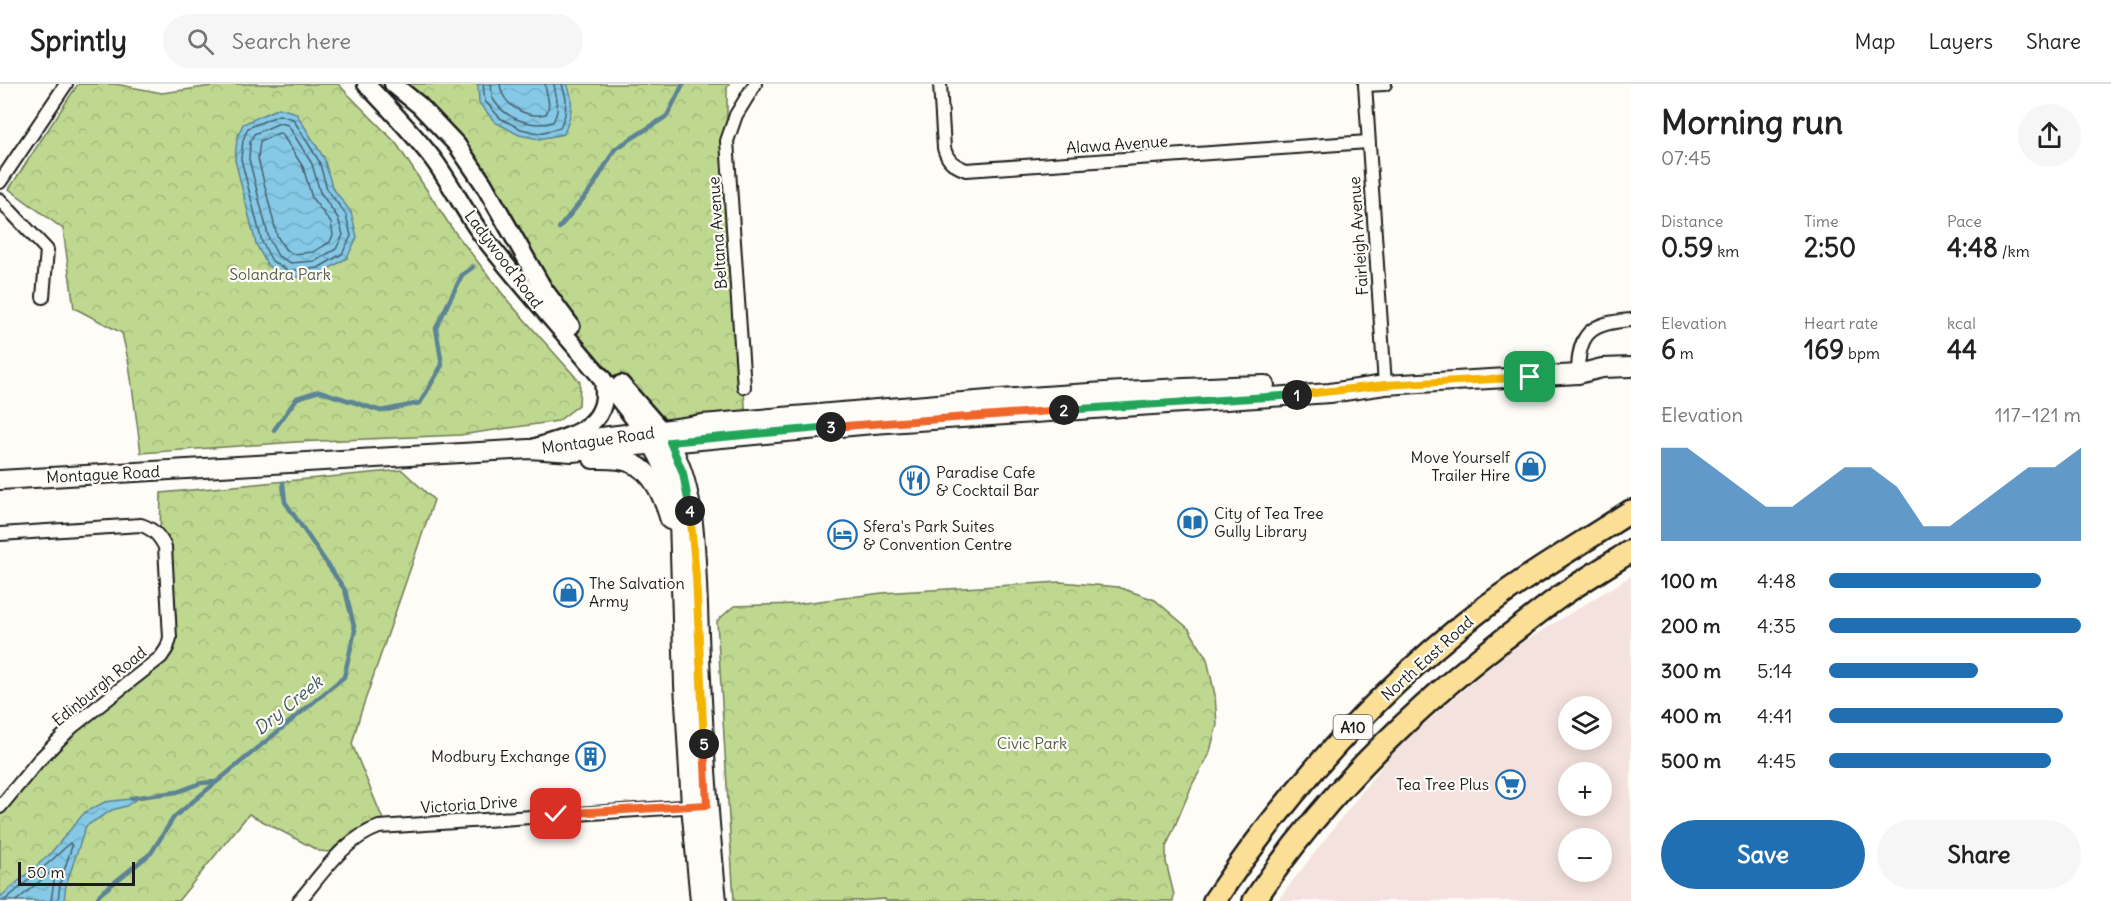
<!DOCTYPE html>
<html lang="en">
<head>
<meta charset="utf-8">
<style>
	:root { --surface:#fff; --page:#f6f6f6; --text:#222; --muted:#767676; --line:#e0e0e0; --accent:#1f6fb2 }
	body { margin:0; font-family:Delius,sans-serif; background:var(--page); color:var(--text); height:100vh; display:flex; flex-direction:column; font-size:22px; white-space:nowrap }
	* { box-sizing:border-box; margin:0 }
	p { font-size:20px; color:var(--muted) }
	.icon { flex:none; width:33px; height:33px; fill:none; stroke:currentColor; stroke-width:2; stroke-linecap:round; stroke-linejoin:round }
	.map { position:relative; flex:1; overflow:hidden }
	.details { display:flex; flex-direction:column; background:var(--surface); width:480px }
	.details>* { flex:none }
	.fabs { position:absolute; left:1558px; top:612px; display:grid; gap:12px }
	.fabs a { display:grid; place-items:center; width:54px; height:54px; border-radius:50%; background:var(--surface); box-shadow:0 3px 15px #0003; font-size:30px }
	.scale { position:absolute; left:18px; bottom:15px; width:117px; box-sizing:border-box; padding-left:6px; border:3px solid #1c1c1c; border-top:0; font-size:16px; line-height:21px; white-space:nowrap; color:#1c1c1c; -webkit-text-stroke:4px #fdfcf7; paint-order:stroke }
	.pin { position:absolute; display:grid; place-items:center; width:51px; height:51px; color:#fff; margin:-26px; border-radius:12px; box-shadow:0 3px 9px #0006 }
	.km { position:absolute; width:30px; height:30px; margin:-15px; border-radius:50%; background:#222; color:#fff; font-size:16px; line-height:30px; text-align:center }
	.round { display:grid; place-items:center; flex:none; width:63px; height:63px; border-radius:32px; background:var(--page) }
	.summary { display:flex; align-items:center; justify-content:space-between; height:102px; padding:0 30px }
	h1 { font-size:33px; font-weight:700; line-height:45px }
	.figures { display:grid; grid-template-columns:repeat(3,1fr); gap:9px; height:102px; padding:6px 30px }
	.figures div { display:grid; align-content:center }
	.figures b { font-size:26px; font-weight:700 }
	.figures small { font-size:16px; font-weight:400 }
	.figures p { font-size:16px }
	.chart { height:168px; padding:12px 30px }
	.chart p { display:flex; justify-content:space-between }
	.chart svg { width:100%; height:108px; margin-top:6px; fill:var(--accent); opacity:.7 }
	.primary-button { display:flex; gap:12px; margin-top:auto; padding:12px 30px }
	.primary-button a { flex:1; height:69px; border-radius:36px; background:var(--accent); color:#fff; font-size:24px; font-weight:700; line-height:69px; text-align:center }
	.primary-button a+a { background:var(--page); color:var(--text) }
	ul { padding:0 30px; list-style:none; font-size:20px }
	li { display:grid; grid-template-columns:96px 72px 1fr; align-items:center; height:45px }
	li i { height:15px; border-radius:8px; background:var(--accent) }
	header { display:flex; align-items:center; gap:36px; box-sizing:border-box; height:84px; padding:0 30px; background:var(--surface); border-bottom:2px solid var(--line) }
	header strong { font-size:28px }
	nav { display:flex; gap:33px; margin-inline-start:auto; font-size:21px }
	.search { width:420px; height:54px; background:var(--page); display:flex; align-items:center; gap:15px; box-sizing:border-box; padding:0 21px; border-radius:33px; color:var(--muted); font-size:22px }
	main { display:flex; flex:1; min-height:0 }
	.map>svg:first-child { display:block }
</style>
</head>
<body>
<header>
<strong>Sprintly</strong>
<div class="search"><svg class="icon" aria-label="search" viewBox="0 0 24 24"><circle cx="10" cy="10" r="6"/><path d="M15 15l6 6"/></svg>Search here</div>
<nav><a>Map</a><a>Layers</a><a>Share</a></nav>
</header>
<main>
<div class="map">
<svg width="1631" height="817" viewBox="0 0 1631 817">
	<defs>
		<pattern id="forest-crowns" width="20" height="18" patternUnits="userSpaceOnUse" patternTransform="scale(1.5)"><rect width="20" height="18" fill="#bfd88f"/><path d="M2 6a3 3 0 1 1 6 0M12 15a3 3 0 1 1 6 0" fill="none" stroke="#a4b97b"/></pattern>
		<pattern id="water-waves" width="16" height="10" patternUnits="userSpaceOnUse" patternTransform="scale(1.5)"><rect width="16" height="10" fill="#85c9e6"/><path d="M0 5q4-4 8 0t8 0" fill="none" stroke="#72acc5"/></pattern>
	</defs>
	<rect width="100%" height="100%" fill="#fdfcf7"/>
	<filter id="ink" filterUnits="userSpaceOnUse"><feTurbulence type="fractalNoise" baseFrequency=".0167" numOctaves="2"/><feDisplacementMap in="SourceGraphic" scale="12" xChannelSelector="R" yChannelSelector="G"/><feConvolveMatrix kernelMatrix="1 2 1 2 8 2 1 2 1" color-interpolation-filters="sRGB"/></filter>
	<g filter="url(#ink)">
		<!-- built -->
		<path fill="#f4e2de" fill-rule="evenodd" d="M1631,492V817H1277L1396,664L1509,567ZM1569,622H1602V656H1569ZM1569,688H1602V722H1569ZM1569,754H1602V788H1569Z"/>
		<!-- forest -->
		<g fill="url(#forest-crowns)" stroke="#6e7a56" stroke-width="1.5">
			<path d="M78,0H115L162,9L227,0H338L396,59L451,143L508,217L580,298L579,321L558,337L460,351L296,358L141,369L129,280L122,249L74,224L63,145L9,105Z"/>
			<path d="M393,0H729L727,4V57L746,336L662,347L579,253L543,204L483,99Z"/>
			<path d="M402,386L434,416L360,631L352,660L386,743L340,769L319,767L249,730L178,817H0V723L101,619L167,564L160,453L161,409Z"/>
			<path d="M1060,498L1118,503L1155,516L1189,545L1207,575L1215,611L1217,641L1209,671L1193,699L1166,763V778L1174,811L1173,817H886L885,815L856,817H734L717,537L734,522L796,520L882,509Z"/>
		</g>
		<!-- water -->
		<g fill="url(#water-waves)" stroke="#5b8495" stroke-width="1.5">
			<path d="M478,0H567C575,18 571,32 564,50L539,55L519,51L495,38L479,19Z"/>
			<path d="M279,24L296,29L324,74L332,103L351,128L357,153L347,174L320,190L289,194L268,182L256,160L235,76L237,54L243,40Z"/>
			<path d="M138,714L126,722L112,726L86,742L66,801L64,817H0V813L49,771L85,728L105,718Z"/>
		</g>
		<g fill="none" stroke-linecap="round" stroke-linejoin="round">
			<!-- shore -->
			<g stroke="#46616d" stroke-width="1.5">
				<path d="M483,0L485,17L500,34L521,45L539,49L560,44L565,31L566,15L562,0"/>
				<path d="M491,0C492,5 491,11 493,15C505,35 532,44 553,38C561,22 556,16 554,0"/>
				<path d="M500,0C502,21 526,35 546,30C552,20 546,11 545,0"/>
				<path d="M279,31L293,35L319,77L327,105L346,131L351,152L342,170L318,184L289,187L272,177L262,158L241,75L243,56L248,44Z"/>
				<path d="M280,39L288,41L312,80L320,108L338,134L343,151L336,165L315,177L291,179L278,172L269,155L249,75L250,58L254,50Z"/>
				<path d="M279,49L282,50L303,83L312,114L331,139L333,151L330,158L313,168L293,170L285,165L277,152L258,74L260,57Z"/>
				<path d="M4,817L53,775L70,759L72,762L60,799L58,817"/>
				<path d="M16,817L52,787L55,790L51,817"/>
			</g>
			<!-- stream -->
			<g stroke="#5b8495" stroke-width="4.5">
				<path d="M559,144L592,104L615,65L667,32L683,0"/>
				<path d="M274,346L297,314L319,307L381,327L420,319L442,281L436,244L462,191L473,183"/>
				<path d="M131,714L177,708L201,699L216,698"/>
				<path d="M96,817L100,810L151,769L174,733L344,593L355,546L345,506L285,418L283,399"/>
			</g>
			<defs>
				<g id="minor">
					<path d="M940,0L944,64C947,76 953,81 966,86L1368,58"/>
					<path d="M1365,0L1385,301"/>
					<path d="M1365,1L1385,0"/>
					<path d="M0,98L66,0"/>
					<path d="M0,116L47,166L43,213"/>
					<path d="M1578,290C1578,248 1591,239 1631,236"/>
					<path d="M744,303L727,57L736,31L755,0"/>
					<path d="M0,450L141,441C153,445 159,451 165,463L170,554L167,564L161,573L72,643L38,677L0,723"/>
					<path d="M299,817C322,790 344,755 379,743L697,722"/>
				</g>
				<g id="tertiary">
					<path d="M366,0C389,24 412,48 433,75C451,99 464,127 482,151C534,219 594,279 644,348"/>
					<path d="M393,0L419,21L457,61L483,99L543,204L571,242"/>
					<path d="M621,300L662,347"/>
					<path d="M530,365C569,352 615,345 602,293"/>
				</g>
				<g id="secondary">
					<path d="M663,349C697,397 695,464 698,521C699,559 701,597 703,635C706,696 711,756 717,817"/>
					<path d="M647,352C665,380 673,403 679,436L684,601L691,722L700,817"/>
					<path d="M567,358C611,350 657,348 702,340C889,324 1077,306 1265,301"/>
					<path d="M593,375C605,375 620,374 631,379C654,387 664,416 670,436"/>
					<path d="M0,396L529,365L572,368L873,340L1330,309L1385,301L1578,290L1602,284L1631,283"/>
				</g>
				<g id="trunk">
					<path d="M1214,817C1287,709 1373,611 1476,530C1525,492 1579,461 1631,427"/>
					<path d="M1254,817C1321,716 1408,629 1504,555C1522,542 1540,527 1558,514C1582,497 1607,482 1631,467"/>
				</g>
			</defs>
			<!-- minor casing -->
			<use href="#minor" stroke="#1c1c1c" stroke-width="16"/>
			<!-- tertiary casing -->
			<use href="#tertiary" stroke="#1c1c1c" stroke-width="21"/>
			<!-- secondary casing -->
			<use href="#secondary" stroke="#1c1c1c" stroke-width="22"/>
			<!-- trunk casing -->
			<use href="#trunk" stroke="#1c1c1c" stroke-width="26"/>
			<!-- minor -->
			<use href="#minor" stroke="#fdfcf7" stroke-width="12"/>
			<!-- tertiary -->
			<use href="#tertiary" stroke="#fdfcf7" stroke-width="16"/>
			<!-- secondary -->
			<use href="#secondary" stroke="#fdfcf7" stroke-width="18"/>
			<!-- trunk -->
			<use href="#trunk" stroke="#fbdf96" stroke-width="21"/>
		</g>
	</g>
	<g fill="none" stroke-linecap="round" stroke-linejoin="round" filter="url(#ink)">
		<defs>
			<path id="split-1" d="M1297,311L1385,301L1530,293"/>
			<path id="split-2" d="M1064,326L1297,311"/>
			<path id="split-3" d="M831,343L1064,326"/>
			<path id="split-4" d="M690,427L683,389L670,358L831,343"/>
			<path id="split-5" d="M690,427L696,493L704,660"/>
			<path id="split-6" d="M556,730L707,721L704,660"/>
		</defs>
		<!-- split-1 casing -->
		<use href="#split-1" stroke="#fff" stroke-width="12"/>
		<!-- split-2 casing -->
		<use href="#split-2" stroke="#fff" stroke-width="12"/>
		<!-- split-3 casing -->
		<use href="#split-3" stroke="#fff" stroke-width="12"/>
		<!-- split-4 casing -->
		<use href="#split-4" stroke="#fff" stroke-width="12"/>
		<!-- split-5 casing -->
		<use href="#split-5" stroke="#fff" stroke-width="12"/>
		<!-- split-6 casing -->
		<use href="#split-6" stroke="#fff" stroke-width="12"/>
		<!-- split-1 -->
		<use href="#split-1" stroke="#f5b400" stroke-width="8"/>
		<!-- split-2 -->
		<use href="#split-2" stroke="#22a559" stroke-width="8"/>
		<!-- split-3 -->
		<use href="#split-3" stroke="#f0652b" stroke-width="8"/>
		<!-- split-4 -->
		<use href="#split-4" stroke="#22a559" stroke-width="8"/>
		<!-- split-5 -->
		<use href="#split-5" stroke="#f5b400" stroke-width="8"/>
		<!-- split-6 -->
		<use href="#split-6" stroke="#f0652b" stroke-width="8"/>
	</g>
	<!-- icons -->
	<defs>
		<symbol id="shop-ring" viewBox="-11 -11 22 22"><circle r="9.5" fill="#fdfcf7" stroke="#1f6fb2" stroke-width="1.5"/><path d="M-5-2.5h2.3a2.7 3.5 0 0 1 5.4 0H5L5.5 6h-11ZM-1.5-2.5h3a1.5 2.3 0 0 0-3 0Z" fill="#1f6fb2"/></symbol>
		<symbol id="restaurant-ring" viewBox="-11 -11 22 22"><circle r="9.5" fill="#fdfcf7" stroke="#1f6fb2" stroke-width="1.5"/><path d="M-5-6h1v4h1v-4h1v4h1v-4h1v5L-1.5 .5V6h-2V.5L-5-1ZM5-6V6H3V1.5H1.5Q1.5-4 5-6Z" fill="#1f6fb2"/></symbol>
		<symbol id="library-ring" viewBox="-11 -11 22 22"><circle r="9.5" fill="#fdfcf7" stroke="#1f6fb2" stroke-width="1.5"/><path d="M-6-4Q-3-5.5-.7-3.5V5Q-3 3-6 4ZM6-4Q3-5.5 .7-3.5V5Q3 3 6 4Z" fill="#1f6fb2"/></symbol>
		<symbol id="hotel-ring" viewBox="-11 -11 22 22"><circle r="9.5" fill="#fdfcf7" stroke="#1f6fb2" stroke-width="1.5"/><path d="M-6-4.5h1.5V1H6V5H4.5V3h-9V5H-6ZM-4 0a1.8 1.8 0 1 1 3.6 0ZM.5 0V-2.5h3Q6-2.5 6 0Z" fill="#1f6fb2"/></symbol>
		<symbol id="building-ring" viewBox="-11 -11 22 22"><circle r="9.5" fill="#fdfcf7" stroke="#1f6fb2" stroke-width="1.5"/><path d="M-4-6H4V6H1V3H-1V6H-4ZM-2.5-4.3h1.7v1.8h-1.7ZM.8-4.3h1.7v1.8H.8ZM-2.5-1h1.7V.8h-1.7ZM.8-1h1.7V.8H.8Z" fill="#1f6fb2"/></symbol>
		<symbol id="supermarket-ring" viewBox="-11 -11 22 22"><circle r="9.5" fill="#fdfcf7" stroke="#1f6fb2" stroke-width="1.5"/><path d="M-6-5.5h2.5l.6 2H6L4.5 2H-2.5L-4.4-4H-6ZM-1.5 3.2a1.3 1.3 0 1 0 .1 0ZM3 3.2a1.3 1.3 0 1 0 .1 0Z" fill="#1f6fb2"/></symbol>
	</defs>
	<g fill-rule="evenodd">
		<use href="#shop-ring" x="1514" y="366" width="33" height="33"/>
		<use href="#restaurant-ring" x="898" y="380" width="33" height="33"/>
		<use href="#library-ring" x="1176" y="422" width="33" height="33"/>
		<use href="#hotel-ring" x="826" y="434" width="33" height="33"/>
		<use href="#shop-ring" x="552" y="492" width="33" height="33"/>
		<use href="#building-ring" x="574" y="656" width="33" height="33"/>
		<use href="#supermarket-ring" x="1494" y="684" width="33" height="33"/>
	</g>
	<g text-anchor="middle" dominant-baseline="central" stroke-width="4.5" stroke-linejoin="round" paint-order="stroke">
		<!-- shield labels -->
		<rect fill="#fdfcf7" stroke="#605f5e" stroke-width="1.5" x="1333.5" y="631" width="39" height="24" rx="4.5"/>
		<g font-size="15" font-weight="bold" fill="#1c1c1c">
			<text x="1353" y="643">A10</text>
		</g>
		<!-- street labels -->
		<g font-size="16" fill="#1c1c1c" stroke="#fdfcf7">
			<text transform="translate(1117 60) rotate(-4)">Alawa Avenue</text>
			<text transform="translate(717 149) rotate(-94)">Beltana Avenue</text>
			<text transform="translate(1358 152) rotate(-94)">Fairleigh Avenue</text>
			<text transform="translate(504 175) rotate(53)">Ladywood Road</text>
			<text transform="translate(598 356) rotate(-8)">Montague Road</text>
			<text transform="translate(103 390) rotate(-3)">Montague Road</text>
			<text transform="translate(1427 574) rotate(-42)">North East Road</text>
			<text transform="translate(99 602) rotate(-39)">Edinburgh Road</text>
			<text transform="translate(469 720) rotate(-4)">Victoria Drive</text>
		</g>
		<!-- park labels -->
		<g font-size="16" fill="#555e44" stroke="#fdfcf7">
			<text x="280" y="190">Solandra Park</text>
			<text x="1032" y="659">Civic Park</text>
		</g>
		<!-- poi labels -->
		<g font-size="16" fill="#1c1c1c" stroke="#fdfcf7" text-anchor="start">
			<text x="1510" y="373" text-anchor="end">Move Yourself<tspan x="1510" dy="18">Trailer Hire</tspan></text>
			<text x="936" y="388">Paradise Cafe<tspan x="936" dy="18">&amp; Cocktail Bar</tspan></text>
			<text x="1214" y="429">City of Tea Tree<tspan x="1214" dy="18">Gully Library</tspan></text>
			<text x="863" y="442">Sfera's Park Suites<tspan x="863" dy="18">&amp; Convention Centre</tspan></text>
			<text x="589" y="499">The Salvation<tspan x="589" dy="18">Army</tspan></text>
			<text x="570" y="672" text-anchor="end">Modbury Exchange</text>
			<text x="1489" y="700" text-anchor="end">Tea Tree Plus</text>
		</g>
		<!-- water labels -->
		<g font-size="18" font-style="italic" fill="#415963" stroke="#fdfcf7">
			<text transform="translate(288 621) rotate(-39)">Dry Creek</text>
		</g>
	</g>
</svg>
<div class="fabs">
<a><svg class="icon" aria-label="layers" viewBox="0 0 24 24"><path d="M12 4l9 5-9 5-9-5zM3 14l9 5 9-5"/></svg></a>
<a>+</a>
<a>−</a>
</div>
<div class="scale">50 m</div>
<div class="pin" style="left:1530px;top:293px;background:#1e9e55"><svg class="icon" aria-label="arrive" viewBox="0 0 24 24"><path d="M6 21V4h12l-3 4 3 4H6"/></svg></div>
<div class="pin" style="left:556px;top:730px;background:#d93025"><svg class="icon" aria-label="check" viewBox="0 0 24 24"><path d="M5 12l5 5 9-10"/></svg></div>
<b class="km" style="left:1297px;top:311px">1</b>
<b class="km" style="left:1064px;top:326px">2</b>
<b class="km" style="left:831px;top:343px">3</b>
<b class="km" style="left:690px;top:427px">4</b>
<b class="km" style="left:704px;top:660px">5</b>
</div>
<section class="details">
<div class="summary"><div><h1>Morning run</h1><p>07:45</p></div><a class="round"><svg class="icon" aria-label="share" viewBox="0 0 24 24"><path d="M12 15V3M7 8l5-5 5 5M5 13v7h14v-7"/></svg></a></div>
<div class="figures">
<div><p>Distance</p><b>0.59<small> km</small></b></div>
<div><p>Time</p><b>2:50</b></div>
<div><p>Pace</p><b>4:48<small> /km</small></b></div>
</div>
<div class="figures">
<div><p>Elevation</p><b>6<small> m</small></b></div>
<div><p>Heart rate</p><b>169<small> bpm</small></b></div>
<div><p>kcal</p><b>44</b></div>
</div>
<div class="chart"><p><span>Elevation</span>117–121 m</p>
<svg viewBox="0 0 160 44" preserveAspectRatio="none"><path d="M0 44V6L10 6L20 14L30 22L40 30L50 30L60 22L70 14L80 14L90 22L100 38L110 38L120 30L130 22L140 14L150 14L160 6V44z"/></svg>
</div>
<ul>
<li><b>100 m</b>4:48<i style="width:84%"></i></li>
<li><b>200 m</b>4:35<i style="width:100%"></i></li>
<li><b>300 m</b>5:14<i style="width:59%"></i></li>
<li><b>400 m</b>4:41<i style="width:93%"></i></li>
<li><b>500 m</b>4:45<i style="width:88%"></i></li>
</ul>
<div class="primary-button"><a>Save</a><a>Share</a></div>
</section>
</main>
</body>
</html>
